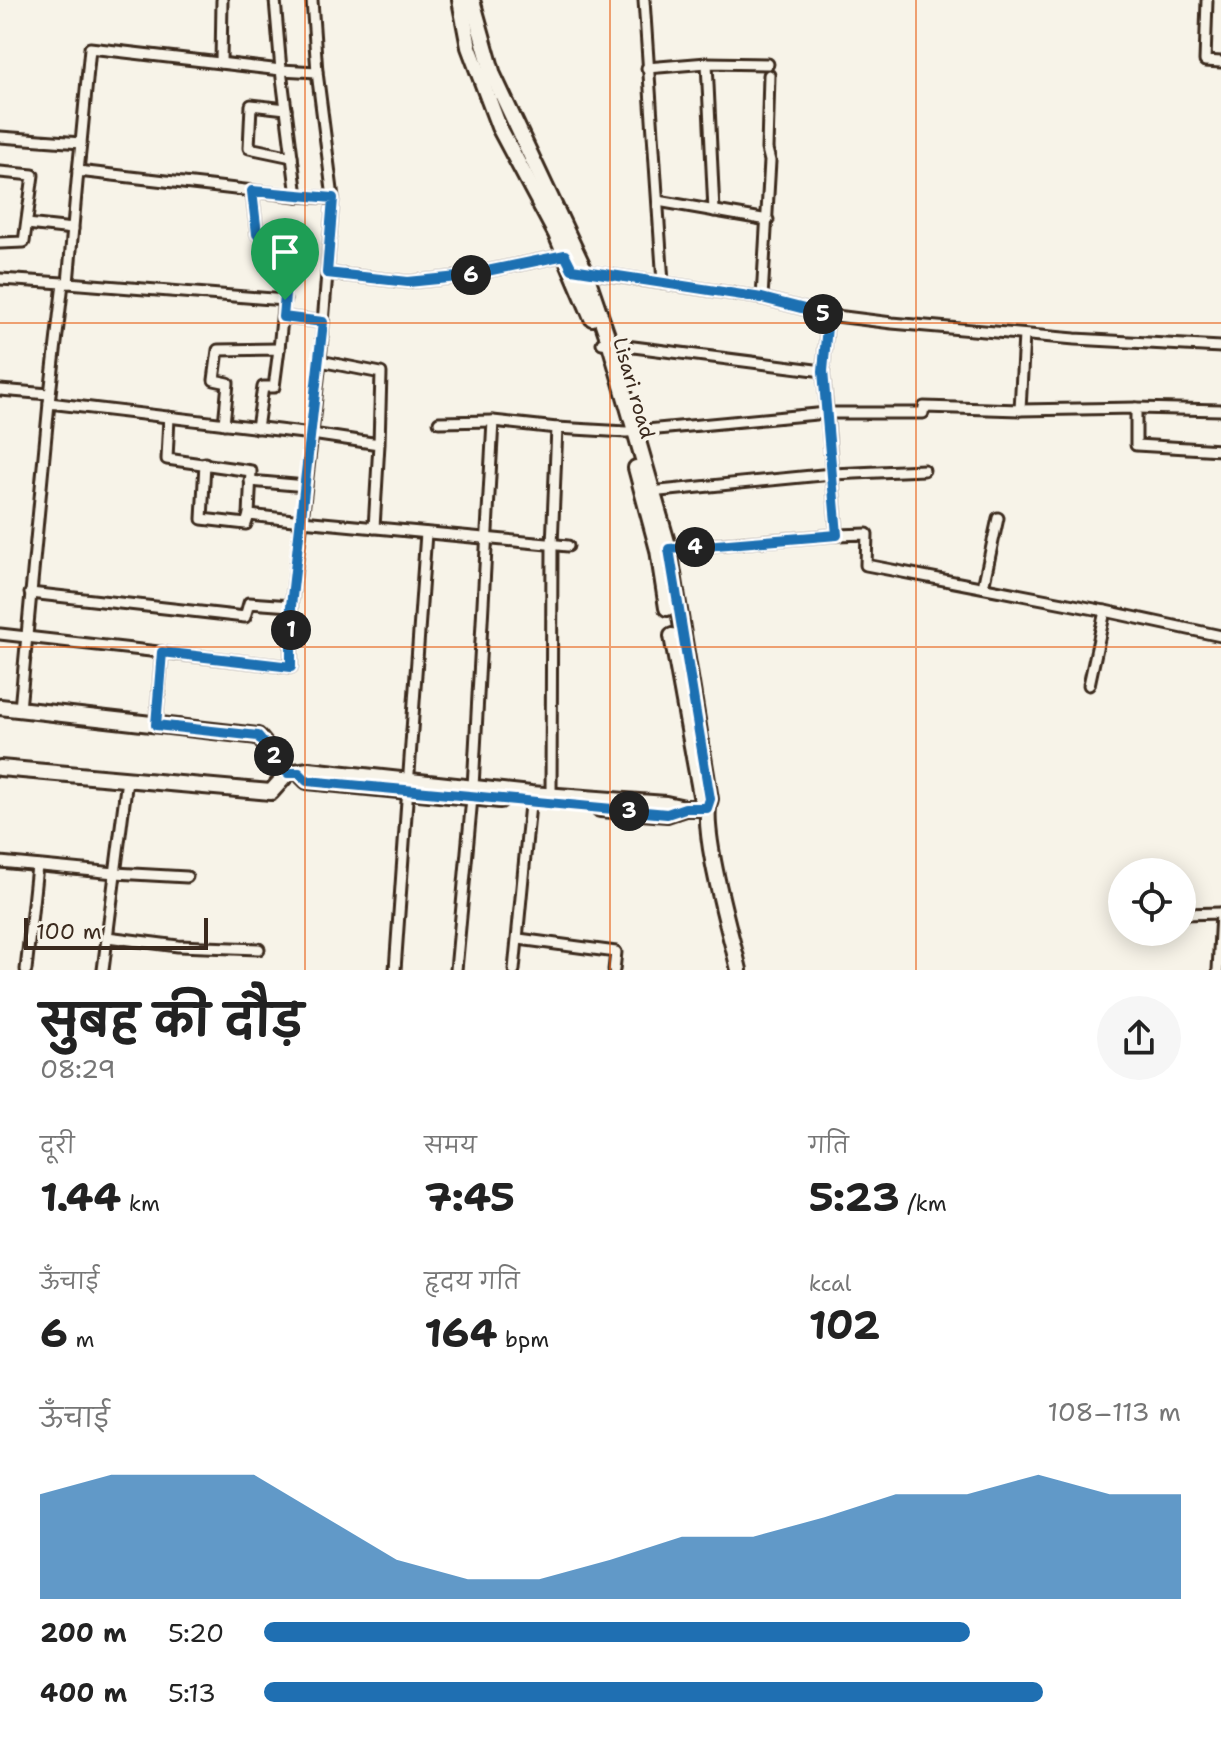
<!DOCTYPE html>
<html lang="hi">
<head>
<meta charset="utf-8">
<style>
	:root { --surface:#fff; --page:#f6f6f6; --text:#222; --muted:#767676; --accent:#1f6fb2 }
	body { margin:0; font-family:"Shantell Sans","Playpen Sans Deva",sans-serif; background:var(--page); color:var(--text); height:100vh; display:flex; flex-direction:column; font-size:30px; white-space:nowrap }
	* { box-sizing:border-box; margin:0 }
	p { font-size:26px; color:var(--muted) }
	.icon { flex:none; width:44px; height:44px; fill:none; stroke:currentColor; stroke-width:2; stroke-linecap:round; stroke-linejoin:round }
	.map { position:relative; height:970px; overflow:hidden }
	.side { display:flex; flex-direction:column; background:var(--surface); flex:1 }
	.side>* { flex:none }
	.controls { position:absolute; left:1108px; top:858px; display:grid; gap:16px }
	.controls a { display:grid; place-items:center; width:88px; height:88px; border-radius:50%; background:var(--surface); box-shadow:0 4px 20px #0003; font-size:40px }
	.scale { position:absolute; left:24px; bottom:20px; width:184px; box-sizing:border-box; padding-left:8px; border:4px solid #3b2a1e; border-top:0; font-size:22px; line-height:28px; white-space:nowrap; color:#3b2a1e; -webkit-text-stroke:6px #f7f3e8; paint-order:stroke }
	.pin { position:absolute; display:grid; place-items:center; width:68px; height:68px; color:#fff; margin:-82px -34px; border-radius:50% 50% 50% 0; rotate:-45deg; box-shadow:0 0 8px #0007 }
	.pin .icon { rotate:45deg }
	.km { position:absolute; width:40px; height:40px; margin:-20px; border-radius:50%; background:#222; color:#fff; font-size:22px; line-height:40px; text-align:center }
	.round { display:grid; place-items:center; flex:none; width:84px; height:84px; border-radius:42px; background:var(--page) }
	.overview { display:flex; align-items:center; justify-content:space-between; height:136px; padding:0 40px }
	h1 { font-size:44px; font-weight:700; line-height:60px }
	.stats { display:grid; grid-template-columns:repeat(3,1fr); gap:12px; height:136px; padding:8px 40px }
	.stats div { display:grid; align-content:center }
	.stats b { font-size:40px; font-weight:700 }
	.stats small { font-size:22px; font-weight:400 }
	.stats p { font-size:22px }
	.chart { height:224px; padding:16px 40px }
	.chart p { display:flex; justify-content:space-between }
	.chart svg { width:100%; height:144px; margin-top:8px; fill:var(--accent); opacity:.7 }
	ul { padding:0 40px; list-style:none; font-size:26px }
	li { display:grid; grid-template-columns:128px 96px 1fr; align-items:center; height:60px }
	li i { height:20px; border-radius:10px; background:var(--accent) }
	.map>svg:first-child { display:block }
</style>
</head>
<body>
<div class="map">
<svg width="1221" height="970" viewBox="0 0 1221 970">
	<rect width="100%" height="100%" fill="#f7f3e8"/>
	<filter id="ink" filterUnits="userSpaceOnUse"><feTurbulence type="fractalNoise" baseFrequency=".0125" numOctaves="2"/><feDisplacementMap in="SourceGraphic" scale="16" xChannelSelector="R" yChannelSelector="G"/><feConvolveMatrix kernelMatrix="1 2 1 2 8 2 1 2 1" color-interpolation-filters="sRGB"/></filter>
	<g filter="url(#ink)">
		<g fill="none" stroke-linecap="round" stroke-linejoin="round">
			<defs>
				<g id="street">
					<path d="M275,0L281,70L317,72L333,198"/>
					<path d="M312,0L317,72"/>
					<path d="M644,0L663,283"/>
					<path d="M1207,0L1205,61L1221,62"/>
					<path d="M221,63L222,0"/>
					<path d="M707,63L714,211"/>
					<path d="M647,68L707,63L768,64"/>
					<path d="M286,109L251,105L249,148L292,157"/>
					<path d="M0,137L81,143L90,48L281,70L297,196L78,171L68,283L285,300"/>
					<path d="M78,171L81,143"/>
					<path d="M0,172L33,175L24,242L0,243"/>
					<path d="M252,191L257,234L290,239L279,349"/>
					<path d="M297,196L333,198L320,361"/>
					<path d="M658,201L768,220"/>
					<path d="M27,224L73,229"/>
					<path d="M583,271L762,298L828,315L892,323L1075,339L1221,347"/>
					<path d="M327,273L408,282L458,277L565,255"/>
					<path d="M0,279L63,283"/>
					<path d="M762,298L770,161L767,149L769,75"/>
					<path d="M283,317L323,322"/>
					<path d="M602,343L823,371L828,315"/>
					<path d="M0,390L49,394"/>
					<path d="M49,403L63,283H68"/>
					<path d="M1136,408L1221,410"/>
					<path d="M1020,410L1136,408V445L1221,450"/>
					<path d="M169,417L167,459L251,471L249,515"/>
					<path d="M439,422L493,421"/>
					<path d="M224,424L228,383L214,380L218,350L279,349L274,387H263L257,428"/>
					<path d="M205,463L202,519L246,524L249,515L302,521L306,486L250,481"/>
					<path d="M650,492L832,474L827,413H923L924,407L1020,410L1024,335"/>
					<path d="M374,528L379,444L312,434L320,361L381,373L379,444"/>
					<path d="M837,535L867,534L866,565L1105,611L1221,636"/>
					<path d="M665,549L837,535L832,474L924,470"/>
					<path d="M983,587L998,518"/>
					<path d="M30,593L245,617L249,603L291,606L302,521L568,546"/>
					<path d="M0,634L291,667V606"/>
					<path d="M1089,685L1105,611"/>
					<path d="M20,709L49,403L312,434L306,486"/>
					<path d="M156,725L162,652"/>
					<path d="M551,796L552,545L557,428L626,432L827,413L823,371"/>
					<path d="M0,862L115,873L187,877"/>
					<path d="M1182,914L1221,913"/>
					<path d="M107,937L178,946L259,949"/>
					<path d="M519,939L616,952L614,970"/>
					<path d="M26,970L37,866"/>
					<path d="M103,970L127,779"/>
					<path d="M395,970L426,533"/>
					<path d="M456,970L473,787L493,421L557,428"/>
					<path d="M514,970L531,794"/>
					<path d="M1218,970L1221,913"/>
				</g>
				<g id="secondary">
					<path d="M460,0L469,47L499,127L556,234L592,318"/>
					<path d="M472,0L493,75L585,271L610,344L669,549L710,799C699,827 731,935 739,970"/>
					<path d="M636,468L658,550L667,608"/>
					<path d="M672,636L702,801"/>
					<path d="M0,707L258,736L288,773"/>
					<path d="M0,768L271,792L288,773L309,770L531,794L666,804L685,808"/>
					<path d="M299,773L307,781L500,800"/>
					<path d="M600,809L667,814L685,808H707"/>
				</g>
			</defs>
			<!-- street casing -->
			<use href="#street" stroke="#3b2a1e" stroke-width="15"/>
			<!-- secondary casing -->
			<use href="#secondary" stroke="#3b2a1e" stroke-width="20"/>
			<!-- street -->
			<use href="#street" stroke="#f7f3e8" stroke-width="9"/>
			<!-- secondary -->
			<use href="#secondary" stroke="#f7f3e8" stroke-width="14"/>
		</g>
	</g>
	<g fill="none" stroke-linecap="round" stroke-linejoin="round" filter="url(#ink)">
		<defs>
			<path id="route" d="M252,191L333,198L327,273L408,282L458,277L565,255L572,269L762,298L828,315L823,371L837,535L669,549L710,799L707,808H685L667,814L307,781L299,773H288L258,736L156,725L162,652L291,667V606L323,322L283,317L290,239L257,234Z"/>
		</defs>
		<!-- route casing -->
		<use href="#route" stroke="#fff" stroke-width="16"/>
		<!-- route -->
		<use href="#route" stroke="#1f6fb2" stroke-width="10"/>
	</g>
	<!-- grid -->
	<path fill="none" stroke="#e8590c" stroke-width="2" stroke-opacity="0.55" d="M305,0V970M610,0V970M916,0V970M0,323H1221M0,647H1221"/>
	<g text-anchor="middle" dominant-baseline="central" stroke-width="8" stroke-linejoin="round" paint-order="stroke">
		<!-- street labels -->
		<g font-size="20" fill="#3b2a1e" stroke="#f7f3e8">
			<text transform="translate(634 388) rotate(74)">Lisari road</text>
		</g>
	</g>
</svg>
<div class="controls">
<a><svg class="icon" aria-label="locate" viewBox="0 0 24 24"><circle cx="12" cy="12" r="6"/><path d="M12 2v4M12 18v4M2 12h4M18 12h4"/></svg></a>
</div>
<div class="scale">100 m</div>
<div class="pin" style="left:285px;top:300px;background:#1e9e55"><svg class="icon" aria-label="arrive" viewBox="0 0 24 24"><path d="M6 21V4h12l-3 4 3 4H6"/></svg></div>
<b class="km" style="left:291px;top:630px">1</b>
<b class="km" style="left:274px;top:756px">2</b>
<b class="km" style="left:629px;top:811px">3</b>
<b class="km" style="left:695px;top:547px">4</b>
<b class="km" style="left:823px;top:314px">5</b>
<b class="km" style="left:471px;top:275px">6</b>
</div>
<section class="side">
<div class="overview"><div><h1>सुबह की दौड़</h1><p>08:29</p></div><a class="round"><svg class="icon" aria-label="share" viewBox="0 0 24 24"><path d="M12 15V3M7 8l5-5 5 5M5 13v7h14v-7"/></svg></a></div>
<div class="stats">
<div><p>दूरी</p><b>1.44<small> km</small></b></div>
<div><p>समय</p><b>7:45</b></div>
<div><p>गति</p><b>5:23<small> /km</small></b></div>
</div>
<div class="stats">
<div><p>ऊँचाई</p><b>6<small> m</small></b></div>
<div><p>हृदय गति</p><b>164<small> bpm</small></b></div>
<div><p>kcal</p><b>102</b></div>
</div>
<div class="chart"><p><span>ऊँचाई</span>108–113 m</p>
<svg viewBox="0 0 160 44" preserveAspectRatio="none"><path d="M0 44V12L10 6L20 6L30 6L40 19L50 32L60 38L70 38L80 32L90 25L100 25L110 19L120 12L130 12L140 6L150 12L160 12V44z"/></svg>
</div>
<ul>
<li><b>200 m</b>5:20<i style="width:77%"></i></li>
<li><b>400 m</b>5:13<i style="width:85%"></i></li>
</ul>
</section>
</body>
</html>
